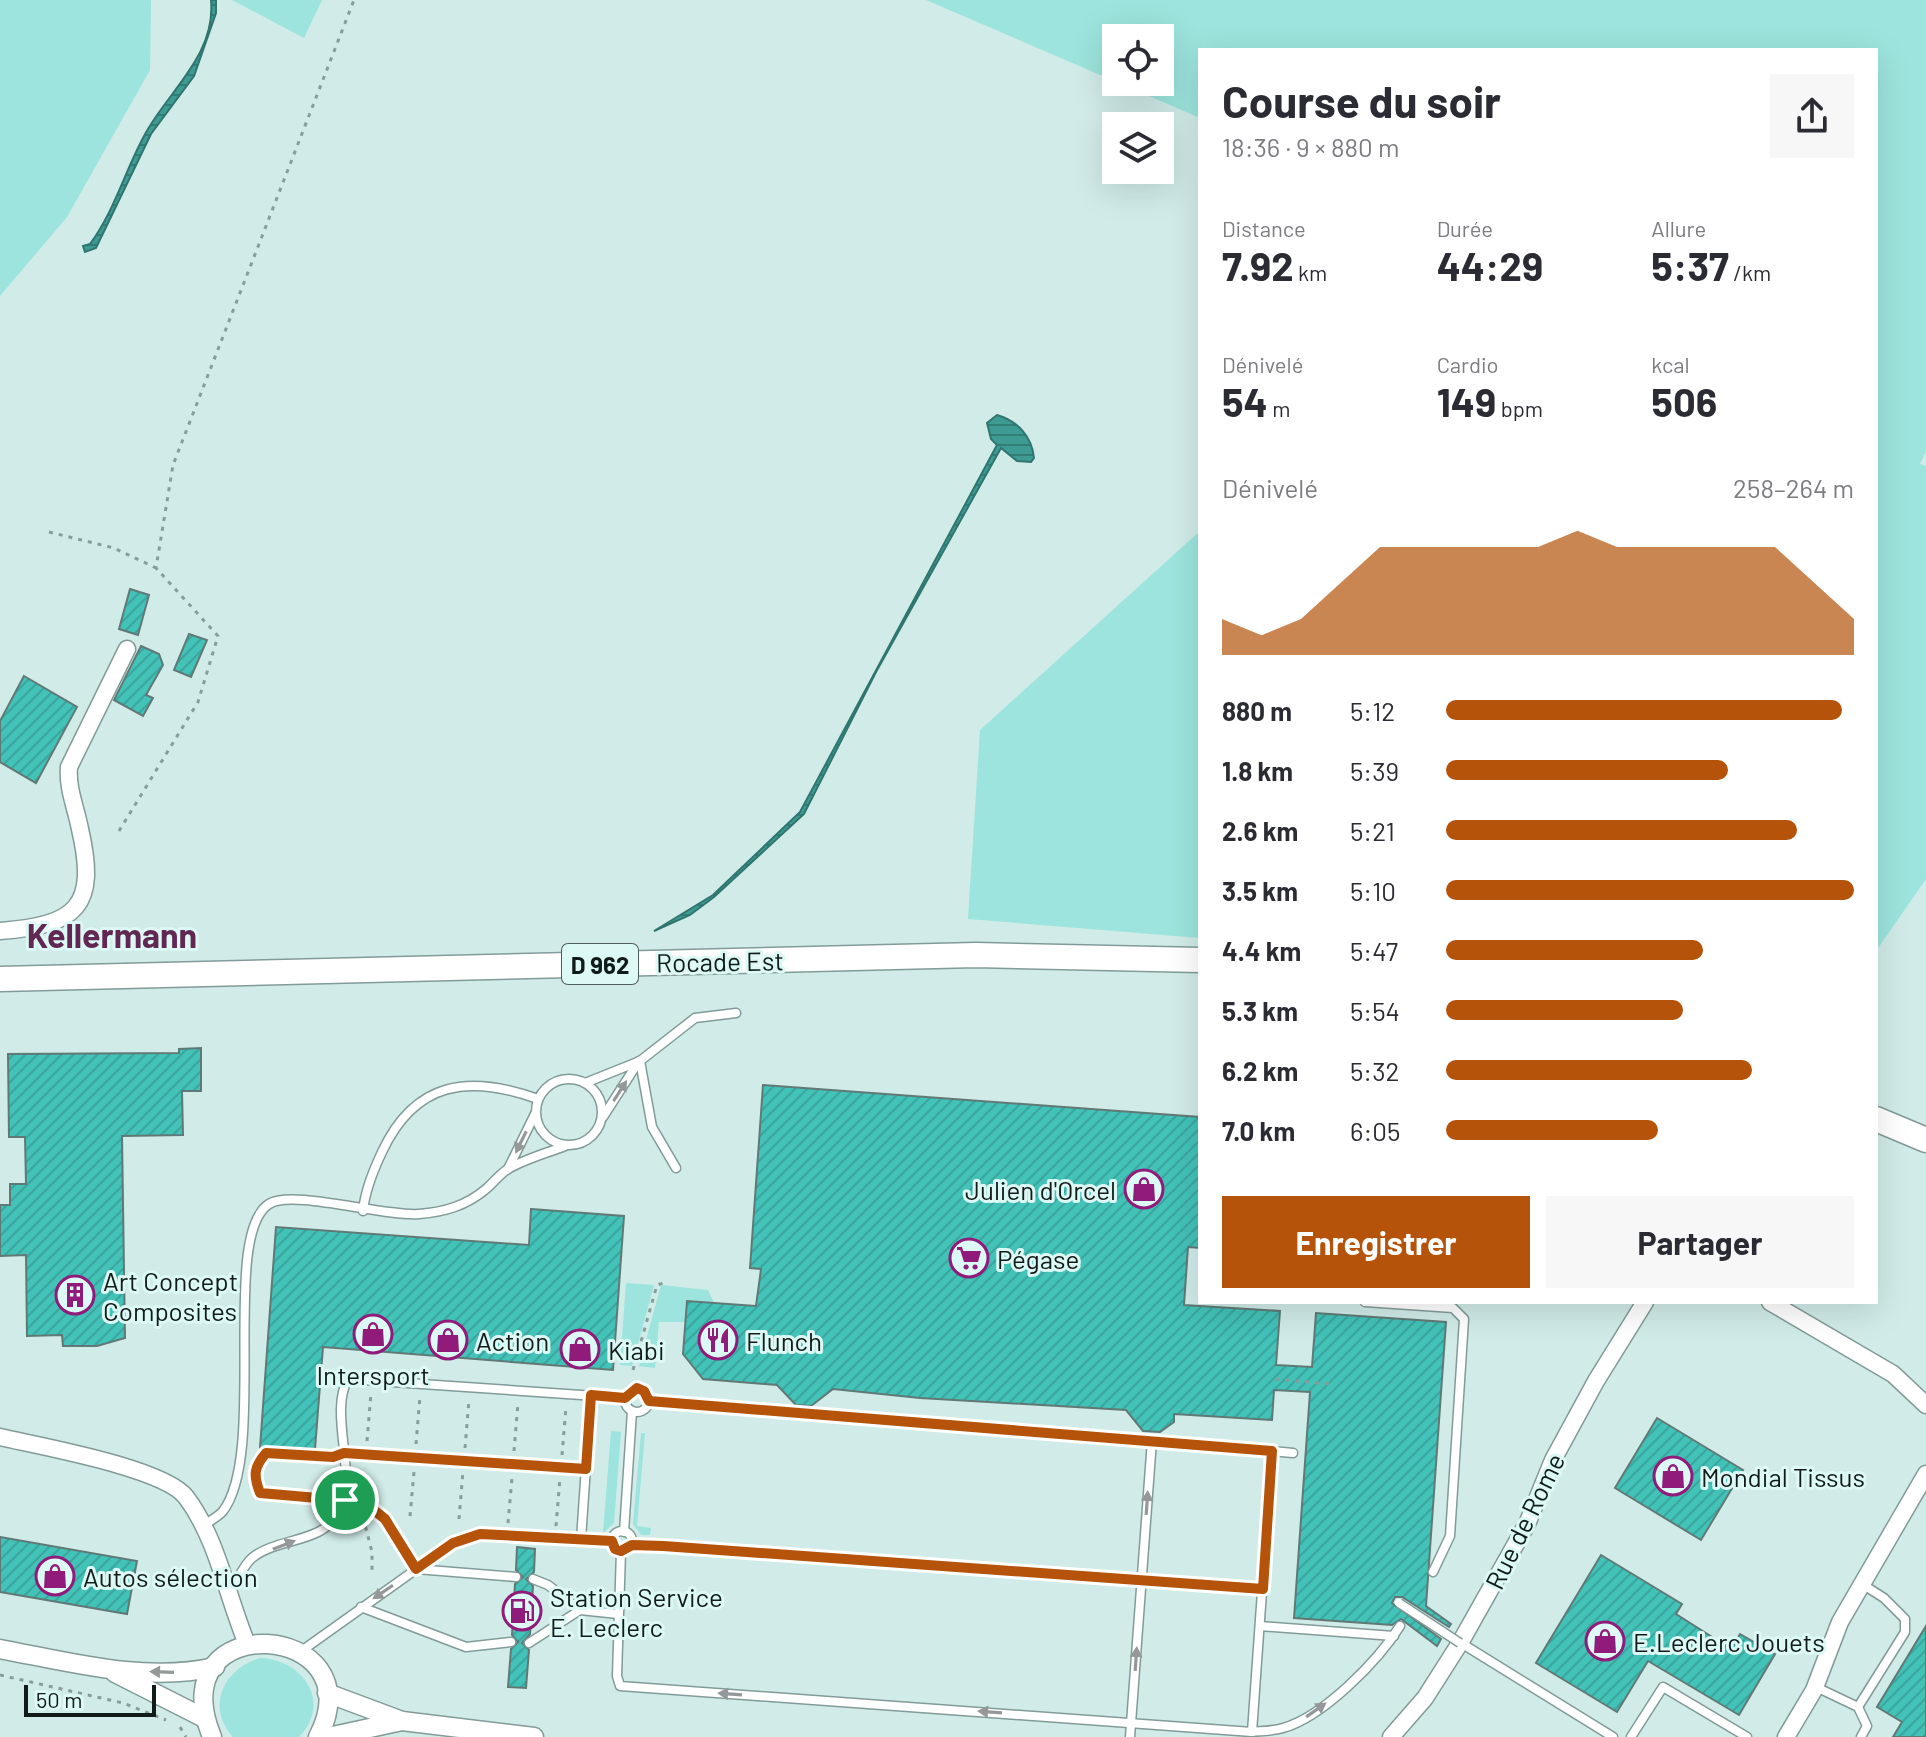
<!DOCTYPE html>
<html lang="fr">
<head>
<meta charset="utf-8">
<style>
	:root { --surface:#fff; --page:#f7f7f7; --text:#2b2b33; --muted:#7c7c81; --accent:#b45309 }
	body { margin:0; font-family:Barlow,sans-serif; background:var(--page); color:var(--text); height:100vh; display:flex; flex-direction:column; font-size:30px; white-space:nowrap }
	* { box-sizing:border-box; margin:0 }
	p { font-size:26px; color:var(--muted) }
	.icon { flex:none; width:44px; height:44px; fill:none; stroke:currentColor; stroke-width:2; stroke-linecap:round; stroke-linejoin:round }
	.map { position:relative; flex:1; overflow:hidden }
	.details { position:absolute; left:1198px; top:48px; width:680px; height:1256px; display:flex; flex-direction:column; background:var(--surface); border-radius:0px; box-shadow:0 8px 32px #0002 }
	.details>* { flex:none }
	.tools { position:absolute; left:1102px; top:24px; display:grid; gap:16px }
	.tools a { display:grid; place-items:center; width:72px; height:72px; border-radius:0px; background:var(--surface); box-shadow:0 8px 32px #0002; font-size:40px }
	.scale { position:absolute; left:24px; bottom:20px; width:132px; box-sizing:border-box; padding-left:8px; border:4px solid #111b1a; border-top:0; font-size:22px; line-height:28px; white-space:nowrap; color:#111b1a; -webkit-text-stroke:6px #ddf9f5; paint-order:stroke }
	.pin { position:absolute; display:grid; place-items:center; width:68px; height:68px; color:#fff; margin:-34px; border:4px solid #fff; border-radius:50%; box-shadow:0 2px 8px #0007 }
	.round { display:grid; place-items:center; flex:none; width:84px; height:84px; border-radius:0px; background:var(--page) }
	.summary { display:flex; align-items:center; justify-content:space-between; height:136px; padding:0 24px }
	h1 { font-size:44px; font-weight:700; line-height:60px }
	.metrics { display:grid; grid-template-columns:repeat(3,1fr); gap:12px; height:136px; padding:8px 24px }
	.metrics div { display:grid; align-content:center }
	.metrics b { font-size:40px; font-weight:700 }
	.metrics small { font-size:22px; font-weight:400 }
	.metrics p { font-size:22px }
	.chart { height:224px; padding:16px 24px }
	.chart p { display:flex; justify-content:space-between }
	.chart svg { width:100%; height:144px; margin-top:8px; fill:var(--accent); opacity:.7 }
	.action { display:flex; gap:16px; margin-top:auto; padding:16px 24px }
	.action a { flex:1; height:92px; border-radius:0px; background:var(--accent); color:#fff; font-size:32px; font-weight:700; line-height:92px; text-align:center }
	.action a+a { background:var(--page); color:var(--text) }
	ul { padding:0 24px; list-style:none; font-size:26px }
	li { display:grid; grid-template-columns:128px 96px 1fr; align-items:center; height:60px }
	li i { height:20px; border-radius:10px; background:var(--accent) }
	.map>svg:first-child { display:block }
</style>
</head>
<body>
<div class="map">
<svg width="1926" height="1737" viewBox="0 0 1926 1737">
	<defs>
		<pattern id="water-rules" width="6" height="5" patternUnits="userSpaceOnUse" patternTransform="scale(2)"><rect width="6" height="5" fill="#3d9b93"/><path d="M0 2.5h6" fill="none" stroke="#327e77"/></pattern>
		<pattern id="building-hatch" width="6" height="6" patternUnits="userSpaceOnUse" patternTransform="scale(2)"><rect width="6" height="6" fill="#43c2b8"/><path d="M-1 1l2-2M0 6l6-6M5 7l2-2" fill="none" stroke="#3aa69e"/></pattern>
	</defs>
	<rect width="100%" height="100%" fill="#d0ebe8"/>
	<!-- green -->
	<g fill="#9ce4dd" fill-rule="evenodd">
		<path d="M0,0H151L150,70L67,217L0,296Z"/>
		<path d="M232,0H322L304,38Z"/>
		<path d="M926,0H1926V451L1920,464L1926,466V879L1876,951V50H1200V118ZM1116,38H1160V82H1116Z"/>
		<path d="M1200,531V938L968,919L980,730Z"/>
		<path d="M626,1283L654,1285L632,1366L620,1365Z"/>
		<path d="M661,1285L708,1290L714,1303L687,1301L686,1322H659L655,1368L639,1366Z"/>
		<path d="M611,1431L621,1432L614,1523L603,1533Z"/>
		<path d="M641,1433H645L637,1526L651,1528L650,1535H641L633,1524Z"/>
		<path d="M260,1658C302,1659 333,1702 299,1737H233C205,1706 224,1669 260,1658Z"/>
	</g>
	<!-- water -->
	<g fill="url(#water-rules)" stroke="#30756f" stroke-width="2">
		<path d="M211,0H216V13L194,76L151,134L96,248L85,252L83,246L90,244C116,209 126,166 148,129C172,88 216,53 211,0Z"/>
		<path d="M997,415C1018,421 1032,437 1034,458L1031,462L1017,461L1001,448L876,672L804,814L714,897L690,915L654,931L713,895L800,812L997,445L991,439L987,423Z"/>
	</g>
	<!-- building -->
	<g fill="url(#building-hatch)" stroke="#617976" stroke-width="2">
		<path d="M130,589L149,595L138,635L119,629Z"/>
		<path d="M189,634L207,640L191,677L174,670Z"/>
		<path d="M141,646L159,654L163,665L146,695L153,698L143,716L114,700Z"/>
		<path d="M24,676L77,707L36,783L0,762V721Z"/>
		<path d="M201,1048V1091H182L183,1135L122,1136L125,1338L97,1346H63L62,1335L27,1336L26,1255L0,1256V1205H10V1184H26L25,1137H9L8,1054L179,1053V1049Z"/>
		<path d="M763,1085L1200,1117V1248L1188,1247L1184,1305L1280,1311L1276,1365L1312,1367L1316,1313L1446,1322L1426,1606L1451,1624L1449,1627L1402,1597H1395L1392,1603L1441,1639L1437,1646L1401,1619L1392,1625L1294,1618L1310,1392L1274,1390L1272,1420L1174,1414V1422L1160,1432L1143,1431L1126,1410L920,1398L833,1389L811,1406L796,1405L777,1385L703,1379L683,1354L687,1301L756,1306L761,1269L750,1268Z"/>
		<path d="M531,1209L624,1216L613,1370L323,1347L315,1449L260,1448L276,1227L529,1245Z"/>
		<path d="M1657,1418L1743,1470L1701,1540L1615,1488Z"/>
		<path d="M0,1537L137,1561L127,1614L0,1592Z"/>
		<path d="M517,1547L535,1549L534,1572L526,1579L533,1586L530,1634L522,1643L529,1650L526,1688L508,1687L511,1649L518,1642L512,1635L515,1584L523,1577L516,1570Z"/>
		<path d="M1601,1555L1682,1604L1676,1614L1731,1649L1740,1634L1775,1654L1739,1715L1648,1661L1617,1712L1536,1663Z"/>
		<path d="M1926,1626V1737H1893L1902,1722L1877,1707Z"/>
	</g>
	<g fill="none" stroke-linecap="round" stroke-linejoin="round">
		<defs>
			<g id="service">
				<path d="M640,1061L652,1127L676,1168"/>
				<circle cx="569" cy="1112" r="33"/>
				<path d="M585,1083L640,1061L695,1018L736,1013"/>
				<path d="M603,1117L639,1061"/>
				<path d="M508,1169L535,1114"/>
				<path d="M363,1211C365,1190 373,1171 382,1152C415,1081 469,1074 538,1099"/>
				<path d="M1365,1302L1453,1308L1464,1319L1450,1536L1433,1572"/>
				<circle cx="637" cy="1400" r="12"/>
				<path d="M649,1401L1152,1440L1130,1737"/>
				<path d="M1152,1440L1293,1453"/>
				<path d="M204,1525C210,1521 219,1516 223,1511C268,1452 220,1235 269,1204C292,1189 384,1217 419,1214C444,1212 466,1206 486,1189C493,1183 500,1174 508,1169C525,1159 547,1153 565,1146"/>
				<circle cx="622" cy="1541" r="10"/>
				<path d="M624,1532L632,1411"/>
				<path d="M581,1539L591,1395"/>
				<path d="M632,1545L1263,1589"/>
				<path d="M621,1551L617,1676L620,1686L1252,1732C1262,1731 1273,1731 1283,1728C1323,1717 1378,1661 1400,1626"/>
				<path d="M516,1577L416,1569L385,1519L364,1502L260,1493C253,1475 254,1467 266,1453L333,1457L344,1453L586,1469"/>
				<path d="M533,1579L548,1585L580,1610"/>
				<path d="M229,1594C236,1584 243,1565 252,1558C278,1537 321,1544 339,1513C359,1477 328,1413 348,1379L625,1398"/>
				<path d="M361,1607L466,1647L511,1642"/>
				<path d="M1260,1626L1394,1636"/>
				<path d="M529,1643L580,1610L618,1614"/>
				<path d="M1461,1643L1613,1737"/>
				<path d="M300,1652L453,1543L493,1533L612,1541"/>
				<path d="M1816,1687L1858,1707L1905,1632V1619L1884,1598L1862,1584"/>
				<path d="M1858,1707L1867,1726L1861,1737"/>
				<path d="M1252,1732L1272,1451"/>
				<path d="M1631,1737L1663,1687L1747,1737"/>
			</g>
			<g id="minor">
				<path d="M0,931C77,925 98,907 80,829C76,808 67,788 69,767L127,649"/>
				<path d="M1770,1302L1893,1374L1926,1405"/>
				<path d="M0,1437C39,1446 164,1468 186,1497C217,1538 227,1596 247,1644"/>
				<path d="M1391,1737L1425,1698L1460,1643L1527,1524L1553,1460L1596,1381L1645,1302"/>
				<path d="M1786,1737L1814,1690L1840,1622L1926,1474"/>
			</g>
			<g id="tertiary">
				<path d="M0,1649C70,1662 145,1683 215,1667"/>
				<path d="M115,1673L204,1718"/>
				<path d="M327,1693L402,1721L534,1737"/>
				<path d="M212,1737C158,1605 378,1621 318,1737"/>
				<path d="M328,1737L402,1721"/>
			</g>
			<g id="primary">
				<path d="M0,979L976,955L1200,960"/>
				<path d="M1876,1119L1926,1140"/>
			</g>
		</defs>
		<!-- service casing -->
		<use href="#service" stroke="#829b98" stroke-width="11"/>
		<!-- minor casing -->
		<use href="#minor" stroke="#829b98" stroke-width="19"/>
		<!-- tertiary casing -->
		<use href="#tertiary" stroke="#829b98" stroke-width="21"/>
		<!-- primary casing -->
		<use href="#primary" stroke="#829b98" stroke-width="27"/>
		<!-- path -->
		<g stroke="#889c9a" stroke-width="3" stroke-dasharray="4 6" stroke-linecap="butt">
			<path d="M49,532L114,548L156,568"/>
			<path d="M119,831L198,702L218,636L156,568L173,465L354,0"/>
			<path d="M633,1370L657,1285L667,1282"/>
			<path d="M1275,1379L1331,1384"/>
			<path d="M367,1441L371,1393"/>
			<path d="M416,1444L420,1396"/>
			<path d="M465,1448L469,1400"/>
			<path d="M514,1451L518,1403"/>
			<path d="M562,1455L566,1407"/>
			<path d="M364,1489L366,1469"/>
			<path d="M410,1516L414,1472"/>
			<path d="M363,1517L372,1552V1571"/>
			<path d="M459,1519L463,1471"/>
			<path d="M508,1523L512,1478"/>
			<path d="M556,1526L560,1478"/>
			<path d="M0,1675L123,1703L166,1720"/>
			<path d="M180,1727L186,1737"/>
		</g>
		<!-- service -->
		<use href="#service" stroke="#fff" stroke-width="8"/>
		<!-- minor -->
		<use href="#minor" stroke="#fff" stroke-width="16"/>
		<!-- tertiary -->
		<use href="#tertiary" stroke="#fff" stroke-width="18"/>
		<!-- primary -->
		<use href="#primary" stroke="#fff" stroke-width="24"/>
		<defs>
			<path id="service-bridge" d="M1399,1603L1460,1643"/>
		</defs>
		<!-- service-bridge casing -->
		<use href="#service-bridge" stroke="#829b98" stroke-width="11" stroke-linecap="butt"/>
		<!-- service-bridge -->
		<use href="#service-bridge" stroke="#fff" stroke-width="8"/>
	</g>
	<!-- one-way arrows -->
	<defs><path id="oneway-solid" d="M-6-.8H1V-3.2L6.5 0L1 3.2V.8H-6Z" transform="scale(2)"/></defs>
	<g fill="#949898">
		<use href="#oneway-solid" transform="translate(620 1091) rotate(-57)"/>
		<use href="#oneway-solid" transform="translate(521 1142) rotate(116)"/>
		<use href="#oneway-solid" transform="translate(1147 1503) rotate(-86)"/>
		<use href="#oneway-solid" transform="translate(284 1545) rotate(-21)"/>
		<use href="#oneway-solid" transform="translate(383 1592) rotate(146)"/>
		<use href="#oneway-solid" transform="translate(1136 1659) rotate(-86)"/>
		<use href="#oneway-solid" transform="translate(162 1672) rotate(-178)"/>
		<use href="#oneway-solid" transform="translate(730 1694) rotate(-176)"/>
		<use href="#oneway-solid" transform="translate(1316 1710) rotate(-35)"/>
		<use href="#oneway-solid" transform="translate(990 1712) rotate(-176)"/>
	</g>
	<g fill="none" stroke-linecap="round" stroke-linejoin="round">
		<defs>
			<path id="route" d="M637,1388L644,1391L649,1401L1272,1451L1263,1589L663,1546L632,1545L621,1551L615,1549L612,1541L480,1534L453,1543L416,1569L385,1519L364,1502L260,1493C253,1475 254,1467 266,1453L333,1457L344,1453L586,1469L591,1395L625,1398Z"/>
		</defs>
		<!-- route casing -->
		<use href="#route" stroke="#fff" stroke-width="16"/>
		<!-- route -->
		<use href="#route" stroke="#b45309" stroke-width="10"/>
	</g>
	<!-- icons -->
	<defs>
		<symbol id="shop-ring" viewBox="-11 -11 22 22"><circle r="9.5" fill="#ddf9f5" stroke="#901b7a" stroke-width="1.5"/><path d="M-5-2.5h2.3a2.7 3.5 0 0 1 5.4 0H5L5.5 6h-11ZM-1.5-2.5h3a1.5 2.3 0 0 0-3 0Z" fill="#901b7a"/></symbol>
		<symbol id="supermarket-ring" viewBox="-11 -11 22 22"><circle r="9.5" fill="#ddf9f5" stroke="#901b7a" stroke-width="1.5"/><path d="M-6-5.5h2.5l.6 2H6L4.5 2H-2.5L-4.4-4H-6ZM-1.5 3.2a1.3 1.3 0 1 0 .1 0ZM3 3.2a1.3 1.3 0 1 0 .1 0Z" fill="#901b7a"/></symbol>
		<symbol id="building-ring" viewBox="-11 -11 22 22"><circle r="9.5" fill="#ddf9f5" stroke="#901b7a" stroke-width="1.5"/><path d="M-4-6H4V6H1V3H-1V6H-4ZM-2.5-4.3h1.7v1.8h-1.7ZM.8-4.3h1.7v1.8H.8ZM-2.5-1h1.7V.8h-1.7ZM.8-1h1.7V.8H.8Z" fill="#901b7a"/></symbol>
		<symbol id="restaurant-ring" viewBox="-11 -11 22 22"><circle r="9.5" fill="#ddf9f5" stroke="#901b7a" stroke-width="1.5"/><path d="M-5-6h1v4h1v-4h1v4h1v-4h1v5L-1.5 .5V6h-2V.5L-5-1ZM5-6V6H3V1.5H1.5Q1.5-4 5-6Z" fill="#901b7a"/></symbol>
		<symbol id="fuel-ring" viewBox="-11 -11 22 22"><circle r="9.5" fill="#ddf9f5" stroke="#901b7a" stroke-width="1.5"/><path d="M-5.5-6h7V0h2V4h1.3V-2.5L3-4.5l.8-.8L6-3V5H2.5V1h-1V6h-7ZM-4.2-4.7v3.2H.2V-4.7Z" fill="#901b7a"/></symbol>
	</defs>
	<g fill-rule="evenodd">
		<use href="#shop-ring" x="1122" y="1167" width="44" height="44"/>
		<use href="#supermarket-ring" x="947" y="1236" width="44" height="44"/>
		<use href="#building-ring" x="53" y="1273" width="44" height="44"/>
		<use href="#shop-ring" x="351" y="1312" width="44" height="44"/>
		<use href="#shop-ring" x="426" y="1318" width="44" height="44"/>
		<use href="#restaurant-ring" x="696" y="1318" width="44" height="44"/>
		<use href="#shop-ring" x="558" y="1327" width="44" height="44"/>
		<use href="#shop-ring" x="1651" y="1454" width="44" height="44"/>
		<use href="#shop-ring" x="33" y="1554" width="44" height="44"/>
		<use href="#fuel-ring" x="500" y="1589" width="44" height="44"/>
		<use href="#shop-ring" x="1583" y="1619" width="44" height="44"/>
	</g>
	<g text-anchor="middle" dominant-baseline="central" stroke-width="6" stroke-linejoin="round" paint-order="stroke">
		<!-- shield labels -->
		<rect fill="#ddf9f5" stroke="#4e5e5c" stroke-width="2" x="562" y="944" width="76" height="40" rx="6"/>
		<g font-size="24" font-weight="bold" fill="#111b1a">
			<text x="600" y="964">D 962</text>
		</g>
		<!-- street labels -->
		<g font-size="26" fill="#111b1a" stroke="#ddf9f5">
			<text transform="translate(720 961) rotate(-1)">Rocade Est</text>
			<text transform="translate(1524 1521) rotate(-64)">Rue de Rome</text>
		</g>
		<!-- poi labels -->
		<g font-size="26" fill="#111b1a" stroke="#ddf9f5" text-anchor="start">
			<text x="1116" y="1189" text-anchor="end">Julien d'Orcel</text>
			<text x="997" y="1258">Pégase</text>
			<text x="103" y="1280">Art Concept<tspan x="103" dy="30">Composites</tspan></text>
			<text x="476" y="1340">Action</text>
			<text x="746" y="1340">Flunch</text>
			<text x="608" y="1349">Kiabi</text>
			<text x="373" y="1374" text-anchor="middle">Intersport</text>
			<text x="1701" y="1476">Mondial Tissus</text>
			<text x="83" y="1576">Autos sélection</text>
			<text x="550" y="1596">Station Service<tspan x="550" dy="30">E. Leclerc</tspan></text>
			<text x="1633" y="1641">E.Leclerc Jouets</text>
		</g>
		<!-- district labels -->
		<g font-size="34" font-weight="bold" fill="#602852" stroke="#ddf9f5">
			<text x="112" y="934">Kellermann</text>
		</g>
	</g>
</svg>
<div class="tools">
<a><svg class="icon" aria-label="locate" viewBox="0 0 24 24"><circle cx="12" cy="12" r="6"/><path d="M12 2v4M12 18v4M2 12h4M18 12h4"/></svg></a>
<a><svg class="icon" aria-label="layers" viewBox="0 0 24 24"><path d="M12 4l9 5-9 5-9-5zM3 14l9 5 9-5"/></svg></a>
</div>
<div class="scale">50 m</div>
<div class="pin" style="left:345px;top:1500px;background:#1e9e55"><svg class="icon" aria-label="arrive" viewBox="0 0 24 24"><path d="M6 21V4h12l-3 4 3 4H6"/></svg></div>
<section class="details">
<div class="summary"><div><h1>Course du soir</h1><p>18:36 · 9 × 880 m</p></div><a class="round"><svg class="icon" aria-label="share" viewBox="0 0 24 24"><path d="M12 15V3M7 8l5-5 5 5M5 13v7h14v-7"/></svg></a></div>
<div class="metrics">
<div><p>Distance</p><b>7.92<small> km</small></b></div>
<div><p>Durée</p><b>44:29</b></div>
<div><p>Allure</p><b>5:37<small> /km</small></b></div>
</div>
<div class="metrics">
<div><p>Dénivelé</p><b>54<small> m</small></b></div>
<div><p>Cardio</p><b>149<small> bpm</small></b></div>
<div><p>kcal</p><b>506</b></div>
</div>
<div class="chart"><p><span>Dénivelé</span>258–264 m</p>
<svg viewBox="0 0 160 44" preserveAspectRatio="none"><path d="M0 44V33L10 38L20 33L30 22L40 11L50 11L60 11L70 11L80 11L90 6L100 11L110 11L120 11L130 11L140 11L150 22L160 33V44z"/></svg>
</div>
<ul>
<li><b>880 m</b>5:12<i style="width:97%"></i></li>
<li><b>1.8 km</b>5:39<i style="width:69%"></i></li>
<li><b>2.6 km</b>5:21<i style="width:86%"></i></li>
<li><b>3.5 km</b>5:10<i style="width:100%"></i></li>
<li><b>4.4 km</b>5:47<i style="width:63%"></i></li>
<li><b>5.3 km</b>5:54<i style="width:58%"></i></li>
<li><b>6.2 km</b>5:32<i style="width:75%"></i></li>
<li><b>7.0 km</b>6:05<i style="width:52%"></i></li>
</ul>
<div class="action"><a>Enregistrer</a><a>Partager</a></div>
</section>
</div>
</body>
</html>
